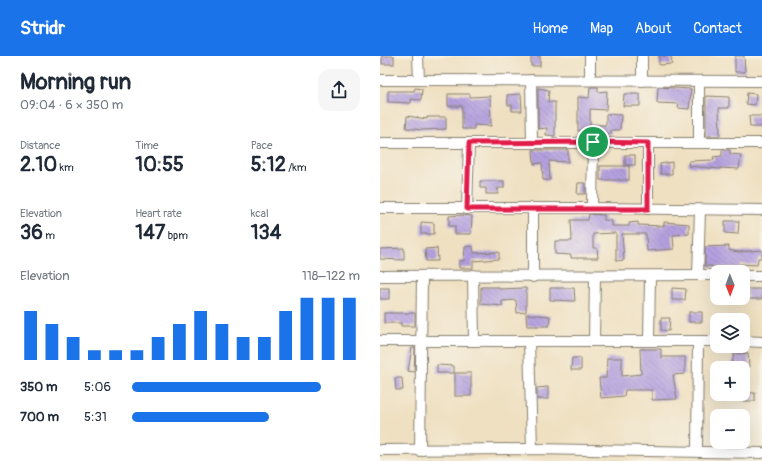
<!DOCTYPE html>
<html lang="en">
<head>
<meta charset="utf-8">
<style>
	:root { --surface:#fff; --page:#f6f6f7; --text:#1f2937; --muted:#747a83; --accent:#1a73e8 }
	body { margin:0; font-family:Pangolin,sans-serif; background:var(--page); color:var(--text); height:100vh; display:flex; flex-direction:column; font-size:15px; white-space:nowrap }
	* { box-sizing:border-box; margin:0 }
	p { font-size:13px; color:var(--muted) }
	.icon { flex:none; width:22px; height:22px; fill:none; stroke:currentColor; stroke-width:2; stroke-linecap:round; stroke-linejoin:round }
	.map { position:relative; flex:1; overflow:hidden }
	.sheet { display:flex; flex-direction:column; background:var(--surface); width:380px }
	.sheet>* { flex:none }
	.needle { width:26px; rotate:179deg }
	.buttons { position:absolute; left:330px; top:209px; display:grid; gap:8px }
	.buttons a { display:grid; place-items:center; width:40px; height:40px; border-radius:8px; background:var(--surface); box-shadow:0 4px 16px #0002; font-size:20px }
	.pin { position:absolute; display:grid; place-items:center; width:34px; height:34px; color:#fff; margin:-17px; border:2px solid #fff; border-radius:50%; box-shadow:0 1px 4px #0007 }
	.round { display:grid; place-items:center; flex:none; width:42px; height:42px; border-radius:12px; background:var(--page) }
	.summary { display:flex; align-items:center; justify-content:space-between; height:68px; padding:0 20px }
	h1 { font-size:22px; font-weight:700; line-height:30px }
	.figures { display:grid; grid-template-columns:repeat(3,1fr); gap:6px; height:68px; padding:4px 20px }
	.figures div { display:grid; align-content:center }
	.figures b { font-size:20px; font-weight:700 }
	.figures small { font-size:11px; font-weight:400 }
	.figures p { font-size:11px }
	.chart { height:112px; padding:8px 20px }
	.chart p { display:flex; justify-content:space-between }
	.chart svg { width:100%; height:72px; margin-top:4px; stroke:var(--accent); stroke-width:6 }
	ul { padding:0 20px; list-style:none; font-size:13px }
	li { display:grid; grid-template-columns:64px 48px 1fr; align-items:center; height:30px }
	li i { height:10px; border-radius:5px; background:var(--accent) }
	header { display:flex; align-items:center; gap:24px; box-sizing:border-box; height:56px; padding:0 20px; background:var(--accent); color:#fff }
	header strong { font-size:19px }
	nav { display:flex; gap:22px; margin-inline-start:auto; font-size:14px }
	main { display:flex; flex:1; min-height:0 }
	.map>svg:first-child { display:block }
</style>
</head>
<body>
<header>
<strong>Stridr</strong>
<nav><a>Home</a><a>Map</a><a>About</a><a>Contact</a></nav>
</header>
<main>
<section class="sheet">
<div class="summary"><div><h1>Morning run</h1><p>09:04 · 6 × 350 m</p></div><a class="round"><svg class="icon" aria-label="share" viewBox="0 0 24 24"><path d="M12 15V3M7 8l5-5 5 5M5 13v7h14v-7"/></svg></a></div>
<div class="figures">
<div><p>Distance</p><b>2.10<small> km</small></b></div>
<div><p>Time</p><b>10:55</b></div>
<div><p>Pace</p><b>5:12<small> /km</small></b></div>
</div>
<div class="figures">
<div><p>Elevation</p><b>36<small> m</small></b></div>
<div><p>Heart rate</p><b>147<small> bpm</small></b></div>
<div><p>kcal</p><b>134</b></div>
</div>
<div class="chart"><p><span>Elevation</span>118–122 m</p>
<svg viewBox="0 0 160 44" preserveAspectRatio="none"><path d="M5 44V14M15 44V22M25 44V30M35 44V38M45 44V38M55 44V38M65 44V30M75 44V22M85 44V14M95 44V22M105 44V30M115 44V30M125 44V14M135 44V6M145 44V6M155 44V6"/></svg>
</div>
<ul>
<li><b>350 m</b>5:06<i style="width:83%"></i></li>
<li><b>700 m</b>5:31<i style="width:60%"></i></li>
</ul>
</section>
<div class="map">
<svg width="382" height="405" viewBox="0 0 382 405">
	<defs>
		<pattern id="building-back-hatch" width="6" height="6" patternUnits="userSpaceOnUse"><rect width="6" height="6" fill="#b5a1e0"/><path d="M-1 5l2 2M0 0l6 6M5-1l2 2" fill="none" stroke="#9282b5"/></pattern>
	</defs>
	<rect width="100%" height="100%" fill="#f7f3e8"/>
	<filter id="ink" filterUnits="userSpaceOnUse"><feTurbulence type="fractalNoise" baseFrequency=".025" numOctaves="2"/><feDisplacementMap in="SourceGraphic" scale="8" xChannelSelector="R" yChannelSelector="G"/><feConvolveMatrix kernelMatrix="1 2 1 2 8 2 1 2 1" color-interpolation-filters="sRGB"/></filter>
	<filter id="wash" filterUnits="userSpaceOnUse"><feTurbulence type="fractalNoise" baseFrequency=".012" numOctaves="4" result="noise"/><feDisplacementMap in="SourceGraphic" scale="16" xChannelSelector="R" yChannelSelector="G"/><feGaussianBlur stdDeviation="0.9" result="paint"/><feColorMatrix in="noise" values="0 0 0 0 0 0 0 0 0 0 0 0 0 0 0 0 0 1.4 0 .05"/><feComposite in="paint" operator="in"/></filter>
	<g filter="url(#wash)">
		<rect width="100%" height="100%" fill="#efe0c1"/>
		<g id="blocks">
			<!-- building -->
			<g fill="url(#building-back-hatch)">
				<rect x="2" y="0" width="12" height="8"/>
				<rect x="151" y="0" width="9" height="10"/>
				<path d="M279,0H291L292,8L279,9Z"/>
				<path d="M355,0H364L365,16H355Z"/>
				<path d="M210,31H218V36L227,35L226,54L210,53V69H226V58L241,59L240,74H231V78H203V74L198,75V41L209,42Z"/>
				<path d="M278,31L311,33L309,53L298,52L299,48L277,47Z"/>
				<path d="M35,32L42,33L41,44L31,43V47L8,46V35H34Z"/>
				<path d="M158,32L169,34L168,46H175V80L166,79L167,72L158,73Z"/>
				<path d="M367,37L376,38L375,49L366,48Z"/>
				<path d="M68,38H90V41L110,40L111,70L94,69V73H82V50H68Z"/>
				<path d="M141,38L142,55H132V49H128L127,39Z"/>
				<path d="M244,38H260V50H243Z"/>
				<path d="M326,40L349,41V52H339L340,80H326Z"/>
				<path d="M27,60L47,63V61H66V73L42,74L26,72Z"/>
				<path d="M369,60H382V71H370Z"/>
				<path d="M153,94H188V106L169,105L170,124H163L162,107L154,108Z"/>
				<path d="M342,94H350V98L361,99L359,113L340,112V113L308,110L309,105L334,104L333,101L342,100Z"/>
				<rect x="245" y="99" width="10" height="10"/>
				<path d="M292,106V118H281L280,108Z"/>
				<rect x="220" y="110" width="29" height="14"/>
				<path d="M100,125H124V132H118V138H106V132H100Z"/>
				<path d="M198,127H205V138H197Z"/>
				<path d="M209,158L224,159V164L232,165V170H249V167L258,166V169L284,170V166L309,168V178L293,179L294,193L267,195L266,178H242L244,204L236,205V177L213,178V192H217L218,202H191V199L175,198V185H192L191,164H208Z"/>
				<path d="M82,159L92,160L91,178H75V170H69V160Z"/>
				<path d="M345,165H359L358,178L345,177Z"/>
				<path d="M41,166L54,167V178H41Z"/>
				<path d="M93,190L94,197L119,196V203L93,205V212H79V205H84L85,191Z"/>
				<path d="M349,190V194L358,196L382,194V202H378L377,209L360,208V212L325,210V191Z"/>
				<path d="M24,192V204L0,203V193Z"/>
				<path d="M57,192L58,205H46L45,193Z"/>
				<path d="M101,231H119V233L146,232V256L137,257L136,244L122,245V250L101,248Z"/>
				<rect x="0" y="232" width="9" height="11"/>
				<path d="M170,232H194L195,245L170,244Z"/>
				<path d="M292,232L306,233L305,244H292Z"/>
				<path d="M367,233H382V243H368Z"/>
				<rect x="309" y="256" width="13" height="10"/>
				<path d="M4,257H35V270H21V267H4Z"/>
				<path d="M146,258L170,260L169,270H147Z"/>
				<path d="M281,262H290L289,275L281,274Z"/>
				<path d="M32,292H35L34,316L28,315Z"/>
				<path d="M260,293H281V301H305V318L293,319L297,343L272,344V334H245L244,340L221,342L219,322H226L227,302H242V320L261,318Z"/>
				<path d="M368,297L369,311L352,308L354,298Z"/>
				<path d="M192,302H201V314H191Z"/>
				<path d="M57,309L74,310V317H57Z"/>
				<rect x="75" y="317" width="16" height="23"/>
				<path d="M15,322H22L23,334H16Z"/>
				<path d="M168,331V343H157V332Z"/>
				<rect x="363" y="337" width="12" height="8"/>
			</g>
		</g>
	</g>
	<g filter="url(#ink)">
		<use href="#blocks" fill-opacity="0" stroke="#867e6e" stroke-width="1"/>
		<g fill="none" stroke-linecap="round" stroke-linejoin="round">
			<defs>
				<g id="street">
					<path d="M38,0L39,24"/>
					<path d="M210,0V24"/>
					<path d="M262,0V25"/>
					<path d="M0,24L382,25"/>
					<path d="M151,24L152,87"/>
					<path d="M0,87H382"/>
					<path d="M319,87V25"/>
					<path d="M0,152H212L382,154"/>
					<path d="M212,152L213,86"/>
					<path d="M87,153L89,87"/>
					<path d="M268,153V87"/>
					<path d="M93,219L94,285"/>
					<path d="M318,219L320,154"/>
					<path d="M0,220L337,219"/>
					<path d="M363,220H382"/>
					<path d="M153,221V153"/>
					<path d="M269,284L270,220"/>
					<path d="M0,285H337"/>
					<path d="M149,285L152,393"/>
					<path d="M214,285L215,220"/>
					<path d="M363,285L382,286"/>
					<path d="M0,394L152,393L382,397"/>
					<path d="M40,395L42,220"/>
					<path d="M317,395L318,285"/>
				</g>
			</defs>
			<!-- street casing -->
			<use href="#street" stroke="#867e6e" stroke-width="12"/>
			<!-- street -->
			<use href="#street" stroke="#fff" stroke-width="10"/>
		</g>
	</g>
	<g fill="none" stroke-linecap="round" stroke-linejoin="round" filter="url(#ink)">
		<defs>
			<path id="route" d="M213,86L268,87V153H87L89,87Z"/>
		</defs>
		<!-- route casing -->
		<use href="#route" stroke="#fff" stroke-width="8"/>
		<!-- route -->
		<use href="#route" stroke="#e11d48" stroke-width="5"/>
	</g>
</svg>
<div class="buttons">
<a><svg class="needle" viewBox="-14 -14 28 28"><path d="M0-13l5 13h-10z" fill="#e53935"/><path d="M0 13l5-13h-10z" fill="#747a83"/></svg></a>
<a><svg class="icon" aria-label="layers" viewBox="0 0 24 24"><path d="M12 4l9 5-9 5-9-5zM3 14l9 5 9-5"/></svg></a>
<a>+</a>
<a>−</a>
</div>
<div class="pin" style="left:213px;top:86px;background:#1e9e55"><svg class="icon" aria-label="arrive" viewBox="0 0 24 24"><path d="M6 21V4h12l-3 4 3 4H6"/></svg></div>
</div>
</main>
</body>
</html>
